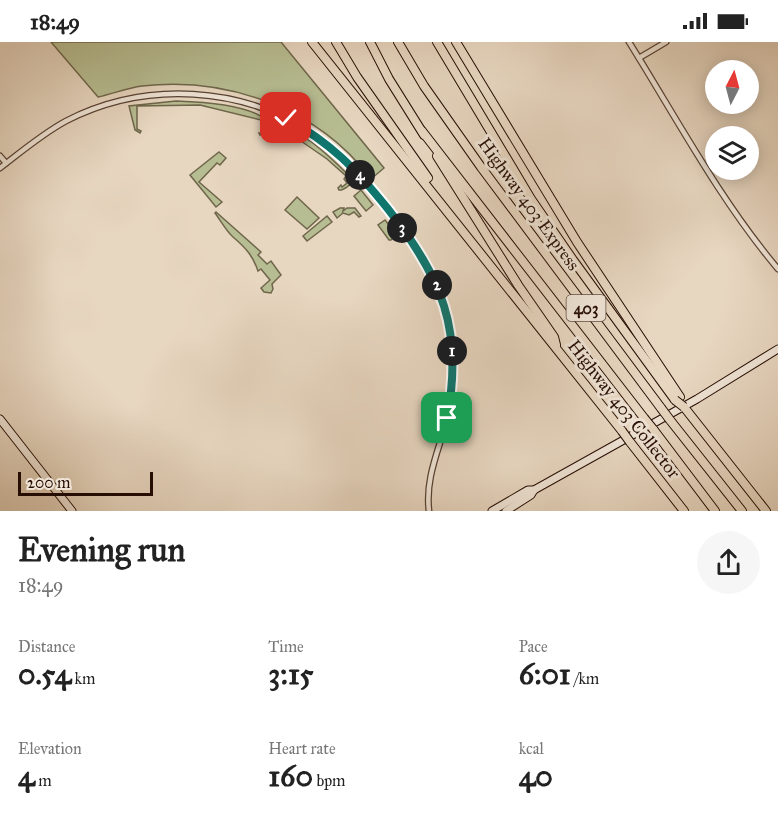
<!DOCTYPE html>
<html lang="en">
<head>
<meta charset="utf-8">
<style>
	:root { --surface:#fff; --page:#f6f6f6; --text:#222; --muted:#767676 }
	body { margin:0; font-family:"IM FELL Great Primer",serif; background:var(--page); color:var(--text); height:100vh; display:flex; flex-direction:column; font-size:22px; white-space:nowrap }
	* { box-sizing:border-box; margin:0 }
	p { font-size:20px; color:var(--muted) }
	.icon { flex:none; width:33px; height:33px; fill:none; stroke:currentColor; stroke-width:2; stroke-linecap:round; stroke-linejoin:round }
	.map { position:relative; height:469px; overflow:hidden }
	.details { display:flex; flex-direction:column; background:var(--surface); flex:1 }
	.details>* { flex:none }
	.needle { width:39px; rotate:6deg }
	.controls { position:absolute; left:705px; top:18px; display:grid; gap:12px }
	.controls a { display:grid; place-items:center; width:54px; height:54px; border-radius:50%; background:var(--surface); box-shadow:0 3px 15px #0003; font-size:30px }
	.scale { position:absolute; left:18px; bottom:15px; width:135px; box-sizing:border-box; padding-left:6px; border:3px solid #270e04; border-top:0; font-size:16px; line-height:21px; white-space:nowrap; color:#270e04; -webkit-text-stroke:4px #efe4d6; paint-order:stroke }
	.pin { position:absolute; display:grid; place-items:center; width:51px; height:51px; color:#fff; margin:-26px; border-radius:12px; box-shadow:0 3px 9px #0006 }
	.km { position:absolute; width:30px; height:30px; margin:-15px; border-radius:50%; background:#222; color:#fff; font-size:16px; line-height:30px; text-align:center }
	.round { display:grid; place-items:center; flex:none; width:63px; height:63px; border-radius:32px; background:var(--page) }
	.summary { display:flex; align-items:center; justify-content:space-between; height:102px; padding:0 18px }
	h1 { font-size:33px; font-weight:800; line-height:45px }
	.stats { display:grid; grid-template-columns:repeat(3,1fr); gap:9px; height:102px; padding:6px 18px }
	.stats div { display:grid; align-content:center }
	.stats b { font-size:30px; font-weight:800 }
	.stats small { font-size:16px; font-weight:400 }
	.stats p { font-size:16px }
	.status { display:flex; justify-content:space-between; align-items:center; height:42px; padding:0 30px; background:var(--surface); direction:ltr }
	.status svg { height:16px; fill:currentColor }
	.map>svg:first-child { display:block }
</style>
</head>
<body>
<div class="status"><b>18:49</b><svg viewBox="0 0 49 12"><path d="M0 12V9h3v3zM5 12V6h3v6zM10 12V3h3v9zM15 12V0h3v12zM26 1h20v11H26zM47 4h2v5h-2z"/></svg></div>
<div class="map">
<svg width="778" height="469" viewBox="0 0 778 469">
	<rect width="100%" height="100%" fill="#e7d6c0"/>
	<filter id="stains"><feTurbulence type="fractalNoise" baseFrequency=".00333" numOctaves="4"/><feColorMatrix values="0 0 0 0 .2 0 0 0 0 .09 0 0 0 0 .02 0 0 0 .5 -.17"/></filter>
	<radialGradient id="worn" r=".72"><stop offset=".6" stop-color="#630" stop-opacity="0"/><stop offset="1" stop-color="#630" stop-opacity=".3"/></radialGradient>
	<!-- green -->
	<g fill="#b7bd92" stroke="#6f664b" stroke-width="1.5">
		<path d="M51,0H281L384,126L371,137C319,67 228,34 142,44C127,46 112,52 98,55Z"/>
		<path d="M176,59C202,60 248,62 268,79L263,92L260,93L259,91H262L265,79L200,63L137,64V87L141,89L140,91L135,88L129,64Z"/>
		<path d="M278,82C304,89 335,119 353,138C352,142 343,149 339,148L338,146L341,143L342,145L347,141L344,137L346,134L327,117L282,86L280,89H277L271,97Z"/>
		<path d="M219,110L226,116L220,123L217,121L199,140L222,160L216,165L190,133Z"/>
		<path d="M361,148L373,163L366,169L354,154Z"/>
		<path d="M297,155L319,176L307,187L285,168Z"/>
		<path d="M340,166H344L343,169L347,166H355L361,174L359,175L354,170L349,173L343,171L337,176L333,170Z"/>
		<path d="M216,170L261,210L258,213L267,222L271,219L281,233L272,242L273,247L271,251L264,250L261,246L270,238L261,227L258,229C253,214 246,206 233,195C226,189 221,179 215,171Z"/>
		<path d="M327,174L332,180L307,199L303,194Z"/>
		<path d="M385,178L397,193L391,198H389L378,183Z"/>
	</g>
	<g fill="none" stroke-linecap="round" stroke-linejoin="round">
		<defs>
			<g id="street">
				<path d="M629,0C677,77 720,158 778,227"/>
				<path d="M639,16L666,0"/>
				<path d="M0,114L6,121"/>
				<path d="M0,126C21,110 42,92 66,79C146,38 242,44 316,93C344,112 365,138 385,164C415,202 441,238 450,287C455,317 454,347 447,377C439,408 425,436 429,469"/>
			</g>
			<g id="secondary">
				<path d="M0,377L72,469"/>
				<path d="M492,469L528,448H534"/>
				<path d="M506,469L531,453L534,448L697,357L778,307"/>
			</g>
			<g id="highway">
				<path d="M312,0L622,389"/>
				<path d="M336,0L357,35L428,136"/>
				<path d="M370,0L389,37L424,93"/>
				<path d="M398,0L424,44L481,125L661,366"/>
				<path d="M437,0L531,157L573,218L675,358"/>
				<path d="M456,0L577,200L680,355"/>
				<path d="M422,89L644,376"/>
				<path d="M437,114L518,243L554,295L556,303"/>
				<path d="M684,365L766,469"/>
				<path d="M670,378L742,469"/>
				<path d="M653,387L715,469"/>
				<path d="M630,400L684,469"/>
			</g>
		</defs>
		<!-- street casing -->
		<use href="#street" stroke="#574033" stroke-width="7"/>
		<!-- secondary casing -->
		<use href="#secondary" stroke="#270e04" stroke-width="9"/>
		<!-- highway casing -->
		<use href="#highway" stroke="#270e04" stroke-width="10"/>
		<!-- street -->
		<use href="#street" stroke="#efe4d6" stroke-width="4.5"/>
		<!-- secondary -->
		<use href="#secondary" stroke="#efe4d6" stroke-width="7"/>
		<!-- highway -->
		<use href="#highway" stroke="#e7d6c0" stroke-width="8"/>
		<defs>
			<g id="highway-bridge">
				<path d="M675,358L684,365"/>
				<path d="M661,366L670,378"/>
				<path d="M644,376L653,387"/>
				<path d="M622,389L630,400"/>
			</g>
		</defs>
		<!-- highway-bridge casing -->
		<use href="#highway-bridge" stroke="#270e04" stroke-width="10" stroke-linecap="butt"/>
		<!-- highway-bridge -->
		<use href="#highway-bridge" stroke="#e7d6c0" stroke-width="8"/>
	</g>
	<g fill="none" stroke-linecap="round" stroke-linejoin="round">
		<defs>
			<path id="route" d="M286,76C332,102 355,126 388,167C442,236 464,288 447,376"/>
		</defs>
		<!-- route casing -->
		<use href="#route" stroke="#fff" stroke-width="12"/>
		<!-- route -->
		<use href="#route" stroke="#0f766e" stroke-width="8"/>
	</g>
	<g text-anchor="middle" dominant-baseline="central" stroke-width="6" stroke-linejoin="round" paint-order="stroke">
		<!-- shield labels -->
		<rect fill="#efe4d6" stroke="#634e43" stroke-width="1.5" x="566.5" y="253" width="39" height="26" rx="4.5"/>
		<g font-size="16" font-weight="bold" fill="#270e04">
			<text x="586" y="266">403</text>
		</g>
		<!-- street labels -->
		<g font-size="18" fill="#270e04" stroke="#efe4d6">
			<text transform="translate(529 162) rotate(54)">Highway 403 Express</text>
			<text transform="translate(624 367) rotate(52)">Highway 403 Collector</text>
		</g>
	</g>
	<rect width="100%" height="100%" filter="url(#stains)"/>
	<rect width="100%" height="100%" fill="url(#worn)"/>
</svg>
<div class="controls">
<a><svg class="needle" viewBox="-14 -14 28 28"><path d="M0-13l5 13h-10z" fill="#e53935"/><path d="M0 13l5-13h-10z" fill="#767676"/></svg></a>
<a><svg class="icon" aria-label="layers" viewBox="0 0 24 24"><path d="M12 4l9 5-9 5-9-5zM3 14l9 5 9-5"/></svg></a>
</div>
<div class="scale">200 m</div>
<div class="pin" style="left:447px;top:376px;background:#1e9e55"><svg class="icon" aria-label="arrive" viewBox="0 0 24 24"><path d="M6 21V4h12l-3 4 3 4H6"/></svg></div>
<div class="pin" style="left:286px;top:76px;background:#d93025"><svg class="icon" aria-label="check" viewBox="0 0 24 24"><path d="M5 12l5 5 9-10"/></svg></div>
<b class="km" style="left:452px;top:309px">1</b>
<b class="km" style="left:437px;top:243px">2</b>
<b class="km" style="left:402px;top:186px">3</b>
<b class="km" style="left:360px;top:133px">4</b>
</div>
<section class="details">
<div class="summary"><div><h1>Evening run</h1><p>18:49</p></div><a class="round"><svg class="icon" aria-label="share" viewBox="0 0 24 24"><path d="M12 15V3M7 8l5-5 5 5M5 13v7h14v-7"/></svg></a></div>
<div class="stats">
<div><p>Distance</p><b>0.54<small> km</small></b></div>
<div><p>Time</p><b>3:15</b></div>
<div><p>Pace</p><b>6:01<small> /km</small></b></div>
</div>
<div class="stats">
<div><p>Elevation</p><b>4<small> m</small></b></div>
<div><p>Heart rate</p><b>160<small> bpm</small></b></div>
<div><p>kcal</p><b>40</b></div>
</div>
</section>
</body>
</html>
